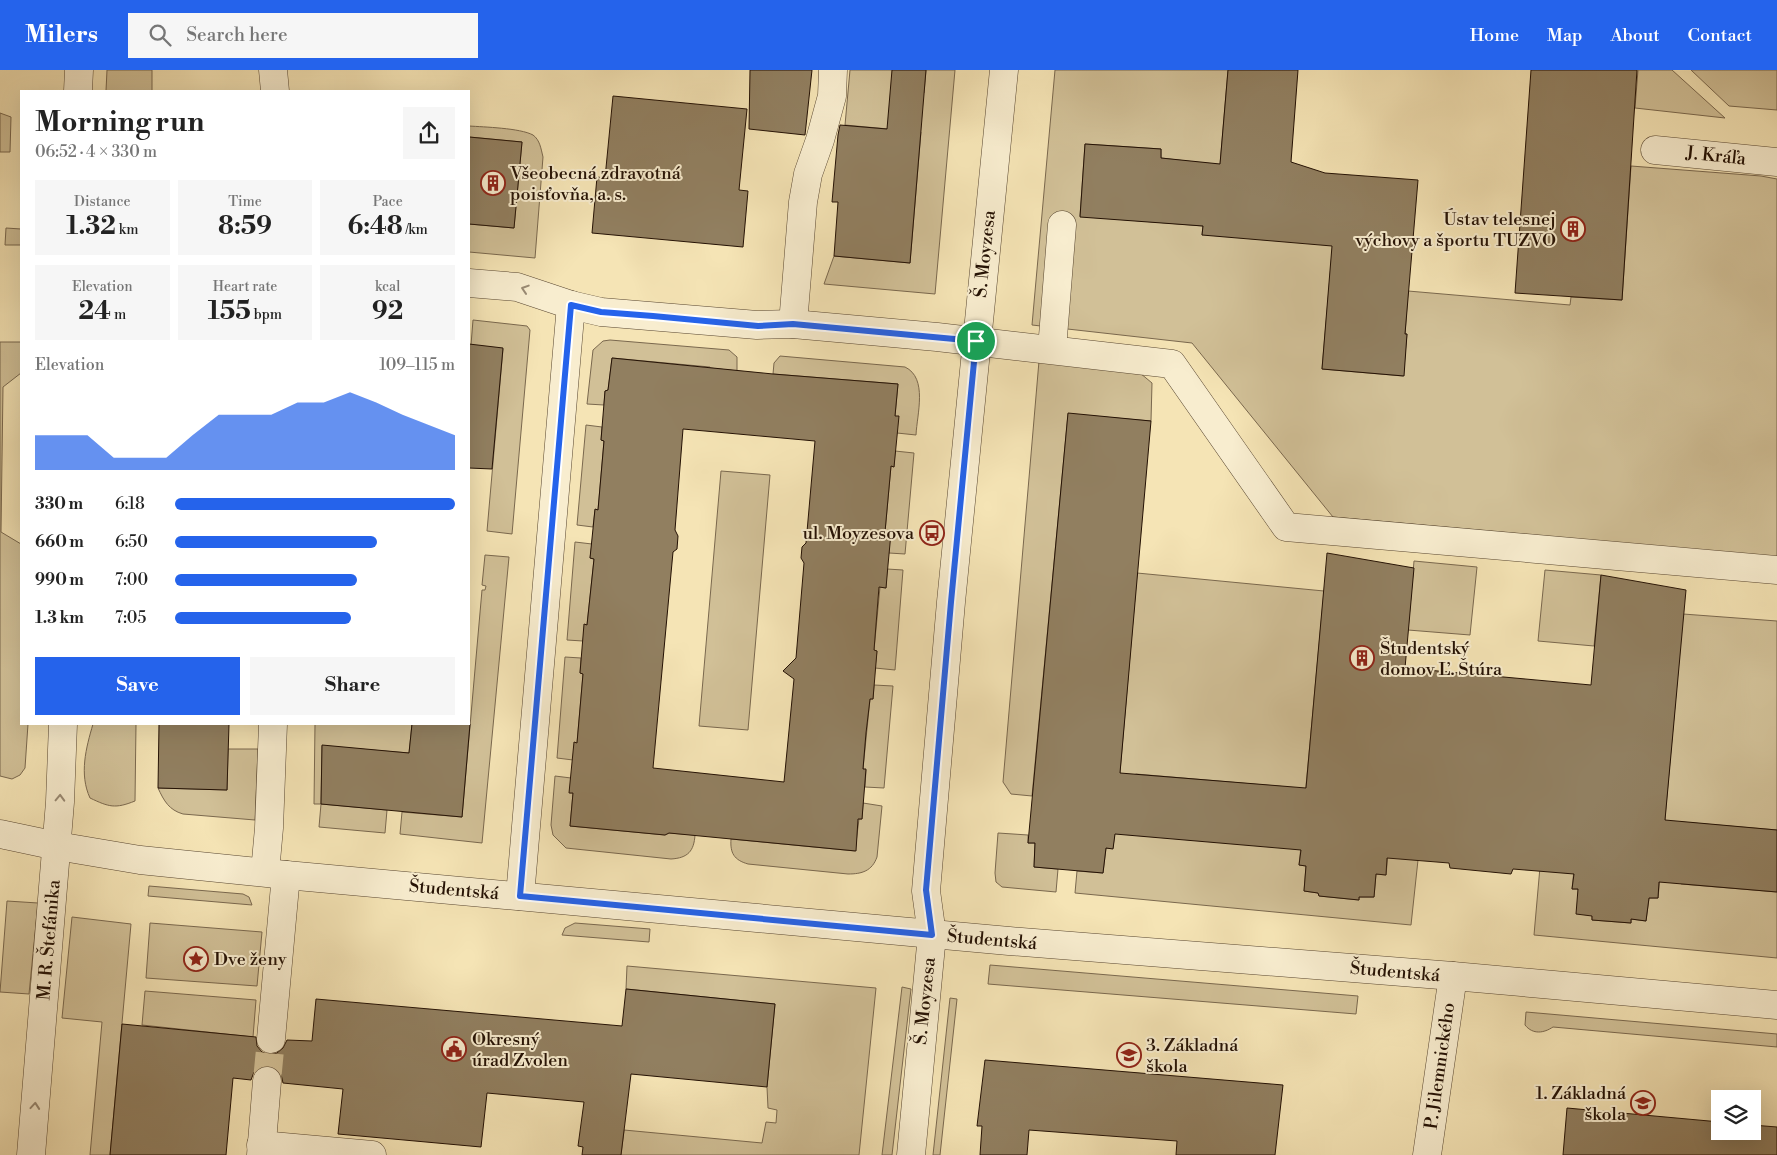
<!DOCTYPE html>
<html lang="en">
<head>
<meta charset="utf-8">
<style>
	:root { --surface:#fff; --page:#f6f6f6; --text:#222; --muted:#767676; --accent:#2563eb }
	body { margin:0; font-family:"Libre Bodoni",serif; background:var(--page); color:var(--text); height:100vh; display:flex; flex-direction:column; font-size:19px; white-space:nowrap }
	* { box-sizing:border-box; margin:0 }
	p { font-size:16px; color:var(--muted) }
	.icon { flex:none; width:28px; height:28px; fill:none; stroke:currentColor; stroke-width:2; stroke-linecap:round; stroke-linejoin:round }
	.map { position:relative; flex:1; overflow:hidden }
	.drawer { position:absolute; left:20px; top:20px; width:450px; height:635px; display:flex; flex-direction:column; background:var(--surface); border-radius:0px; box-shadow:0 5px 20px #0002 }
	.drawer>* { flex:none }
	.fabs { position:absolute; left:1711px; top:1020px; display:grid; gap:10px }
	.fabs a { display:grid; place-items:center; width:50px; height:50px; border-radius:0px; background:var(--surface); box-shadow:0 5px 20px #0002; font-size:25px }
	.pin { position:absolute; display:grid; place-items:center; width:42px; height:42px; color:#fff; margin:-21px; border:2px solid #fff; border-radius:50%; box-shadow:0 1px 5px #0007 }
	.round { display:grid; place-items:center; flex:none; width:52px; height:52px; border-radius:0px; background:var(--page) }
	.overview { display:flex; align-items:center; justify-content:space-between; height:85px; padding:0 15px }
	h1 { font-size:28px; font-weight:700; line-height:38px }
	.metrics { display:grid; grid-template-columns:repeat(3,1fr); gap:8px; height:85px; padding:5px 15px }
	.metrics div { display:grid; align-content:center; border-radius:0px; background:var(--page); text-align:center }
	.metrics b { font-size:25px; font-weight:700 }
	.metrics small { font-size:14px; font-weight:400 }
	.metrics p { font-size:14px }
	.chart { height:140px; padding:10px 15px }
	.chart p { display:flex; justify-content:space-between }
	.chart svg { width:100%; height:90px; margin-top:5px; fill:var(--accent); opacity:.7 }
	.button { display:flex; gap:10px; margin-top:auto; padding:10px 15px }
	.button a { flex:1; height:58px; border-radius:0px; background:var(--accent); color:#fff; font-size:20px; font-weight:700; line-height:58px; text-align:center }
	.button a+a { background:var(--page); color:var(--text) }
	ul { padding:0 15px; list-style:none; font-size:16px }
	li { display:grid; grid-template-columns:80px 60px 1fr; align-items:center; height:38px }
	li i { height:12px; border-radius:6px; background:var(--accent) }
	header { display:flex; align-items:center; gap:30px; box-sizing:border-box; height:70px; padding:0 25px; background:var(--accent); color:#fff }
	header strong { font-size:24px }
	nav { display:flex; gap:28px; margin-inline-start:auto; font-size:18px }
	.search { width:350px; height:45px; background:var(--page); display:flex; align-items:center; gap:12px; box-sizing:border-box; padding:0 18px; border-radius:0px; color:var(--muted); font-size:19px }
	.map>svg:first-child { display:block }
</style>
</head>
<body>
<header>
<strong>Milers</strong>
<div class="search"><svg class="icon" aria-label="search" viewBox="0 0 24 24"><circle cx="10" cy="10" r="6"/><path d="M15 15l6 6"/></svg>Search here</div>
<nav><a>Home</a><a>Map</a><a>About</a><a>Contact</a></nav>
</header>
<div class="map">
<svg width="1777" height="1085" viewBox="0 0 1777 1085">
	<rect width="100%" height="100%" fill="#f5e4b5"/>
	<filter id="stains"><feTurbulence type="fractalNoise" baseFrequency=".004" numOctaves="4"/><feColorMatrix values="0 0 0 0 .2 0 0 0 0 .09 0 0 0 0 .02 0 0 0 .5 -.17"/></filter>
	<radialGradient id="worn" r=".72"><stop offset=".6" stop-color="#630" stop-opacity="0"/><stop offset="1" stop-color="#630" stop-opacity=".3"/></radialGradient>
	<!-- green -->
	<g fill="#d1c097" stroke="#7a684e">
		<path d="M107,0H152V21H106Z"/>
		<path d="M850,0H892L924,23L926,0H955L935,224L824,214L834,186L910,193L921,62L845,55Z"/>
		<path d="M1055,0H1228L1220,95L1161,88V79L1085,74L1080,146L1203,156L1202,165L1337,126L1322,299L1403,306L1407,264H1405L1408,221L1570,235L1571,227L1622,230L1631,96L1761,106L1777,109V487L1333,447L1192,273L1032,255Z"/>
		<path d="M1638,0H1672L1725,48L1635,38Z"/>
		<path d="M1691,0H1777V40L1729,36Z"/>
		<path d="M0,43L11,47L10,82H0Z"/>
		<path d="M469,56C484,57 520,58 533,65C540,70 541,79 543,87L535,188L469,182V154L514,158L522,72L469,67Z"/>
		<path d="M6,158L21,159V175H5Z"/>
		<path d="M473,250L527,256L530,260L512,464L487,461L503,279L471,275Z"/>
		<path d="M610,270L729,280L737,287V301L710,298V297L612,288L608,320L605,321L604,335L587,334L593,280L603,271Z"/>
		<path d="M0,272H21V303L3,317L1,462L21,474V654H28L25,698L20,705L12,709L0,706Z"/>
		<path d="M780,286L905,297C928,308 917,344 916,365L897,363L895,346L898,314L773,304L774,293Z"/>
		<path d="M1039,291L1140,303L1152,313L1151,351L1068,344L1032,726L1011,724L1003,712Z"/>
		<path d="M586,355L602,357L601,370L604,371L598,440H595L593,457L577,455Z"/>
		<path d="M895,381L914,383L905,484L889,483L885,462L891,396L894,397Z"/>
		<path d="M721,401L770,405L748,660L699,656Z"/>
		<path d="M575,472L592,474L590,488L594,489L587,555H585L583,571L567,570Z"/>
		<path d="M485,485L509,487L482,773L400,764L402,742L462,747L482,520H485L486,516L482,515Z"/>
		<path d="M1414,491L1477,497L1470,565L1408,560Z"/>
		<path d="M887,499L903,500L895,600L875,598L877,581L874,580L880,517L886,518Z"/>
		<path d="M1545,500L1601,505L1594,576L1538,571Z"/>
		<path d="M1137,503L1324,521L1305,727L1288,717L1136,704L1119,714Z"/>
		<path d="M1683,544L1777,551V760L1681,752L1664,759Z"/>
		<path d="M565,587L581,588L580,603L583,604L577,673L573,690L557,688Z"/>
		<path d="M874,615L893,616L884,718L865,717L866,700L863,699L870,629H873Z"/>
		<path d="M93,654H136L135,731C115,739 109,737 90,728C79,704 86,678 93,654Z"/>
		<path d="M315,654H412L409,683L322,676L321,734L387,740L385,763L319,757L321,734H314Z"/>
		<path d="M228,679H258L255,750L183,744C169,740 164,731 158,718L227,720Z"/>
		<path d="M555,706L571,708L570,723H573L570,756L665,765L669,763L695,765C694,781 688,788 671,789L566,778L553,765L551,755Z"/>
		<path d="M863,733L882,736L877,787C872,801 862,804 848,804L748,794C734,790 730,783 731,769L855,781L859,749H862Z"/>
		<path d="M1115,760L1301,776L1299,795L1306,796L1304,821L1318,823L1319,826L1359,830V827H1374L1376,804L1386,805L1388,784L1418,790L1411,855L1075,823L1077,801L1103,803L1106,778H1113Z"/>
		<path d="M998,763L1028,765V773H1035L1034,797L1058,799L1056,822L1002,817L996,812L995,803Z"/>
		<path d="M1540,797L1574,800L1572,819H1578L1592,846V850L1631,853V849L1646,851L1649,828H1658L1660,807L1679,809L1681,814L1777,822V888L1534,865Z"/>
		<path d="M149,816L243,824L249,827L252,835L148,826Z"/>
		<path d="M7,831L38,833L29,924L0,922Z"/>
		<path d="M72,847L131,854L110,1085H90L102,952L62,948Z"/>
		<path d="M150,853L262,862L257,916L146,908Z"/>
		<path d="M575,853L650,859L649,872L562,865L565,858Z"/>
		<path d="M990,895L1358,926L1356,944L988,914Z"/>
		<path d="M627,896L876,918L859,1085H621L624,1060L762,1073L766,1052L776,1053L777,1040L768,1038L767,1017L775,934L626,919Z"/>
		<path d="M902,917L911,919L892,1085H882Z"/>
		<path d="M145,921L256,930L253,967L142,955Z"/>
		<path d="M950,928L957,929L940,1085H933Z"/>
		<path d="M1526,942L1777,964V977L1553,957C1544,963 1533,965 1525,955Z"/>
	</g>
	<!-- building -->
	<g fill="#917f60" stroke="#241104" fill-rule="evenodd">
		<path d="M750,0H812L805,65L749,59Z"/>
		<path d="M892,0H926L910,193L834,186L838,132H832L838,65L840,55L887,59Z"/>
		<path d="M1228,0H1298L1291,92L1325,103L1418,110L1405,264H1407L1404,306L1322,299L1332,176L1202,165L1203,156L1080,147L1085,74L1161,79V88L1220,94Z"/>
		<path d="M1531,0H1637L1622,230L1515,223Z"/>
		<path d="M613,26L747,39L739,120L748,121L743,177L592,163L597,107L605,108Z"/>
		<path d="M469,67L522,72L514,158L469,154Z"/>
		<path d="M469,274L503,278L492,399L469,398Z"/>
		<path d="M612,288L773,304L898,314L895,346H899L894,397L891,396L885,462L891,463L888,495L886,518L879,517L874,580L877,581L873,629H870L866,663L863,699H866L862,749H858L856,781L669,763L665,765L570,756L573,723H569L574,672L577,673L583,604L580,603L584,554L587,555L594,489L590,488L595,439L598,440L604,371L601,370L605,321L608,320ZM683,359L815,371L806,473L802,477L801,488L804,493L796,588L783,601L794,609L784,712L653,698L673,482L677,479L678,466L675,460Z"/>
		<path d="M1068,343L1151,351L1120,703L1306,718L1327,483L1414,498L1405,598L1591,615L1601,505L1686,520L1665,750L1777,760V822L1659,812L1658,828H1649L1646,851L1631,849V853L1592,850V846L1576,844L1578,819H1572L1574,804L1513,799L1511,804L1450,798L1449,793L1387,788L1386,805L1376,804L1374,827H1359V830L1319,826L1318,823L1304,821L1306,796L1299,795L1301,780L1115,764L1113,779L1106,778L1103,803L1034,797L1035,773H1028Z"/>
		<path d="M159,654H229L227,720L158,718Z"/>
		<path d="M412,654H470L462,747L321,734L322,675L409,683Z"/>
		<path d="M626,919L775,934L767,1017L631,1004L621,1085H582L583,1077L578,1076L584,1032L487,1023L481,1077L338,1064L343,1019L283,1013L281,1004L275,998L268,995L261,997L254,1002L251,1010L233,1008L226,1085H110L122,954L256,967L257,976L262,982L270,985L277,983L283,978L287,970L312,971L316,929L622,956Z"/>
		<path d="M985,990L1283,1015L1275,1085H1176L1177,1071L1029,1060L1027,1085H980L982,1056H977Z"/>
		<path d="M1567,1038L1720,1052V1061H1752V1055L1777,1057V1085H1563Z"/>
	</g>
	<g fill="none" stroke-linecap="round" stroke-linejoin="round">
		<!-- minor-tunnel -->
		<path stroke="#d6c49a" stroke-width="28" stroke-dasharray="28 14" stroke-linecap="butt" d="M267,1011L271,969"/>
		<defs>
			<g id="minor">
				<path d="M273,0L275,21"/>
				<path d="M78,21L79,0"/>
				<path d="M1655,80L1777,92"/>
				<path d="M469,213L517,217L571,235L601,242L757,255L793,254L937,267L1172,294L1286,457L1777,500"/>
				<path d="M793,254L803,132L808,104L820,70L832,26L833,0"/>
				<path d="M1052,279L1062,155"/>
				<path d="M0,764L57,776L140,790L286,805L1009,871L1453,906L1777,935"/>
				<path d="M265,802L269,758L273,654"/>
				<path d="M520,826L571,235"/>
				<path d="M271,969L286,805"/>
				<path d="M261,1075L372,1085"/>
				<path d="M31,1085L60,732L63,654"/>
				<path d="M261,1085L267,1011"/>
				<path d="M911,1085L932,865L926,821L951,532L1004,0"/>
				<path d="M1427,1085L1453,906"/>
			</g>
		</defs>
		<!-- minor casing -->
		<use href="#minor" stroke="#584630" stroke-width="29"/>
		<!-- minor -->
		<use href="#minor" stroke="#f8edcf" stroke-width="28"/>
	</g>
	<!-- one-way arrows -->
	<defs><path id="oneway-chevron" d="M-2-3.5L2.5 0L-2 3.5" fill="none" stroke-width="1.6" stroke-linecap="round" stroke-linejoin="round" transform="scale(1.25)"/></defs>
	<g stroke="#998a74">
		<use href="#oneway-chevron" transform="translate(525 219) rotate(-162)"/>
		<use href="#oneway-chevron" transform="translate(60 728) rotate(-88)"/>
		<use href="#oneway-chevron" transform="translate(35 1036) rotate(-85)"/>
	</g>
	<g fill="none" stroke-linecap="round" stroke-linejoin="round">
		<defs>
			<path id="route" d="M571,235L601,242L653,246L758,256L793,254L976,271L951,532L926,820L932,865L520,826Z"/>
		</defs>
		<!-- route casing -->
		<use href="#route" stroke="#fff" stroke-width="10"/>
		<!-- route -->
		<use href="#route" stroke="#2563eb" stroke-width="6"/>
	</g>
	<!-- icons -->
	<defs>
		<symbol id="building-ring" viewBox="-11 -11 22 22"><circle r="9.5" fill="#f8edcf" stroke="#8f2418" stroke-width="1.5"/><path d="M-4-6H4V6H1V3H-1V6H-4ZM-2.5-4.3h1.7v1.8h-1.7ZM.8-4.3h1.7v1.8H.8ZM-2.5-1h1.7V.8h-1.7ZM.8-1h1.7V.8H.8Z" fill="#8f2418"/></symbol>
		<symbol id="bus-ring" viewBox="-11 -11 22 22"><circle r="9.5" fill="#f8edcf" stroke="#8f2418" stroke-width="1.5"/><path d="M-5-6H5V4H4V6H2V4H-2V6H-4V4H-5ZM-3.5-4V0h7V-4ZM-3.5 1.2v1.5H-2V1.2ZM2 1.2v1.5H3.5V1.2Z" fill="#8f2418"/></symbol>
		<symbol id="sight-ring" viewBox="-11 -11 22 22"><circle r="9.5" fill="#f8edcf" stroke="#8f2418" stroke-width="1.5"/><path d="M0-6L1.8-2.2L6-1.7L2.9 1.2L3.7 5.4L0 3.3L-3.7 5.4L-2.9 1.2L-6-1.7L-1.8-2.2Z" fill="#8f2418"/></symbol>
		<symbol id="civic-ring" viewBox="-11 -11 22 22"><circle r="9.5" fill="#f8edcf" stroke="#8f2418" stroke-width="1.5"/><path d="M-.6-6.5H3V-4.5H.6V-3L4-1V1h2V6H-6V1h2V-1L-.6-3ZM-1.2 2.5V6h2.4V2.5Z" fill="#8f2418"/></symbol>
		<symbol id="school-ring" viewBox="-11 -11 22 22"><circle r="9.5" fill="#f8edcf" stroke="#8f2418" stroke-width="1.5"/><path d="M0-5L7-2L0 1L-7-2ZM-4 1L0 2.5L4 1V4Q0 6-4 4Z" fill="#8f2418"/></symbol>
	</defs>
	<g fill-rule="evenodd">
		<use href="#building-ring" x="479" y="99" width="28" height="28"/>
		<use href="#building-ring" x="1559" y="145" width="28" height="28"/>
		<use href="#bus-ring" x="918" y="449" width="28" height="28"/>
		<use href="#building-ring" x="1348" y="574" width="28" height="28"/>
		<use href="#sight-ring" x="182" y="875" width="28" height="28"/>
		<use href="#civic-ring" x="440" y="965" width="28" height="28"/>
		<use href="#school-ring" x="1115" y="971" width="28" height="28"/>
		<use href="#school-ring" x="1629" y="1019" width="28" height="28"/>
	</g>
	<g text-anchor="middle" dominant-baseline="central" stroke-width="4" stroke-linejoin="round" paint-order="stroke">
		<!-- street labels -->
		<g font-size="18" fill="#241104" stroke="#f8edcf">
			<text transform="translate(1716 86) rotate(6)">J. Kráľa</text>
			<text transform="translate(985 184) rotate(-84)">Š. Moyzesa</text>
			<text transform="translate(454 820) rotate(5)">Študentská</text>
			<text transform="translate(49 870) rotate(-85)">M. R. Štefánika</text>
			<text transform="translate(992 870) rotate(5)">Študentská</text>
			<text transform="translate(1395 902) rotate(5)">Študentská</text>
			<text transform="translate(925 931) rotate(-84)">Š. Moyzesa</text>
			<text transform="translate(1440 996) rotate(-82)">P. Jilemnického</text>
		</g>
		<!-- poi labels -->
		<g font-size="18" fill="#241104" stroke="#f8edcf" text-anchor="start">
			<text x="510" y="103">Všeobecná zdravotná<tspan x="510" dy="21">poisťovňa, a. s.</tspan></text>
			<text x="1556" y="149" text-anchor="end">Ústav telesnej<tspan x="1556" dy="21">výchovy a športu TUZVO</tspan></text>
			<text x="914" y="463" text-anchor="end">ul. Moyzesova</text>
			<text x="1380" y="578">Študentský<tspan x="1380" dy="21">domov Ľ. Štúra</tspan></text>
			<text x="214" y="889">Dve ženy</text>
			<text x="472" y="969">Okresný<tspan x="472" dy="21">úrad Zvolen</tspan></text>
			<text x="1146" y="975">3. Základná<tspan x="1146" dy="21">škola</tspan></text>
			<text x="1626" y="1023" text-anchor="end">1. Základná<tspan x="1626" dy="21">škola</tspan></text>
		</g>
	</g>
	<rect width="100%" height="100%" filter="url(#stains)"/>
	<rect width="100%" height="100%" fill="url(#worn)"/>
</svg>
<div class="fabs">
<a><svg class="icon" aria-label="layers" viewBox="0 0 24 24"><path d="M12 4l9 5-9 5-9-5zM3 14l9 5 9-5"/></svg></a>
</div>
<div class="pin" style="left:976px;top:271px;background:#1e9e55"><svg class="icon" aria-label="arrive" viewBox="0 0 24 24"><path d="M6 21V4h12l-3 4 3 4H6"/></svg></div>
<section class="drawer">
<div class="overview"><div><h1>Morning run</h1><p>06:52 · 4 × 330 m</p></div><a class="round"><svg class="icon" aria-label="share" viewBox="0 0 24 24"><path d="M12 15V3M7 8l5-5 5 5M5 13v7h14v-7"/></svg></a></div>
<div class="metrics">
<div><p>Distance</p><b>1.32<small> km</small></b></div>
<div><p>Time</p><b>8:59</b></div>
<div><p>Pace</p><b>6:48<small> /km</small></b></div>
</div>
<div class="metrics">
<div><p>Elevation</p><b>24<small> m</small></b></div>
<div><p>Heart rate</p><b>155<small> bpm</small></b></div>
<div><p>kcal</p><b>92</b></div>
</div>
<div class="chart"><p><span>Elevation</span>109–115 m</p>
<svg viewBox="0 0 160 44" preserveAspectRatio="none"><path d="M0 44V27L10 27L20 27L30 38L40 38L50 38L60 27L70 17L80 17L90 17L100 11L110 11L120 6L130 11L140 17L150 22L160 27V44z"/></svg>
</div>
<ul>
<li><b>330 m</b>6:18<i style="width:100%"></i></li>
<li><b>660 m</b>6:50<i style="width:72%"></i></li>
<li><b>990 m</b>7:00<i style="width:65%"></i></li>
<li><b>1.3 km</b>7:05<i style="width:63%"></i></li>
</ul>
<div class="button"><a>Save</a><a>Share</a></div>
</section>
</div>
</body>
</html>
